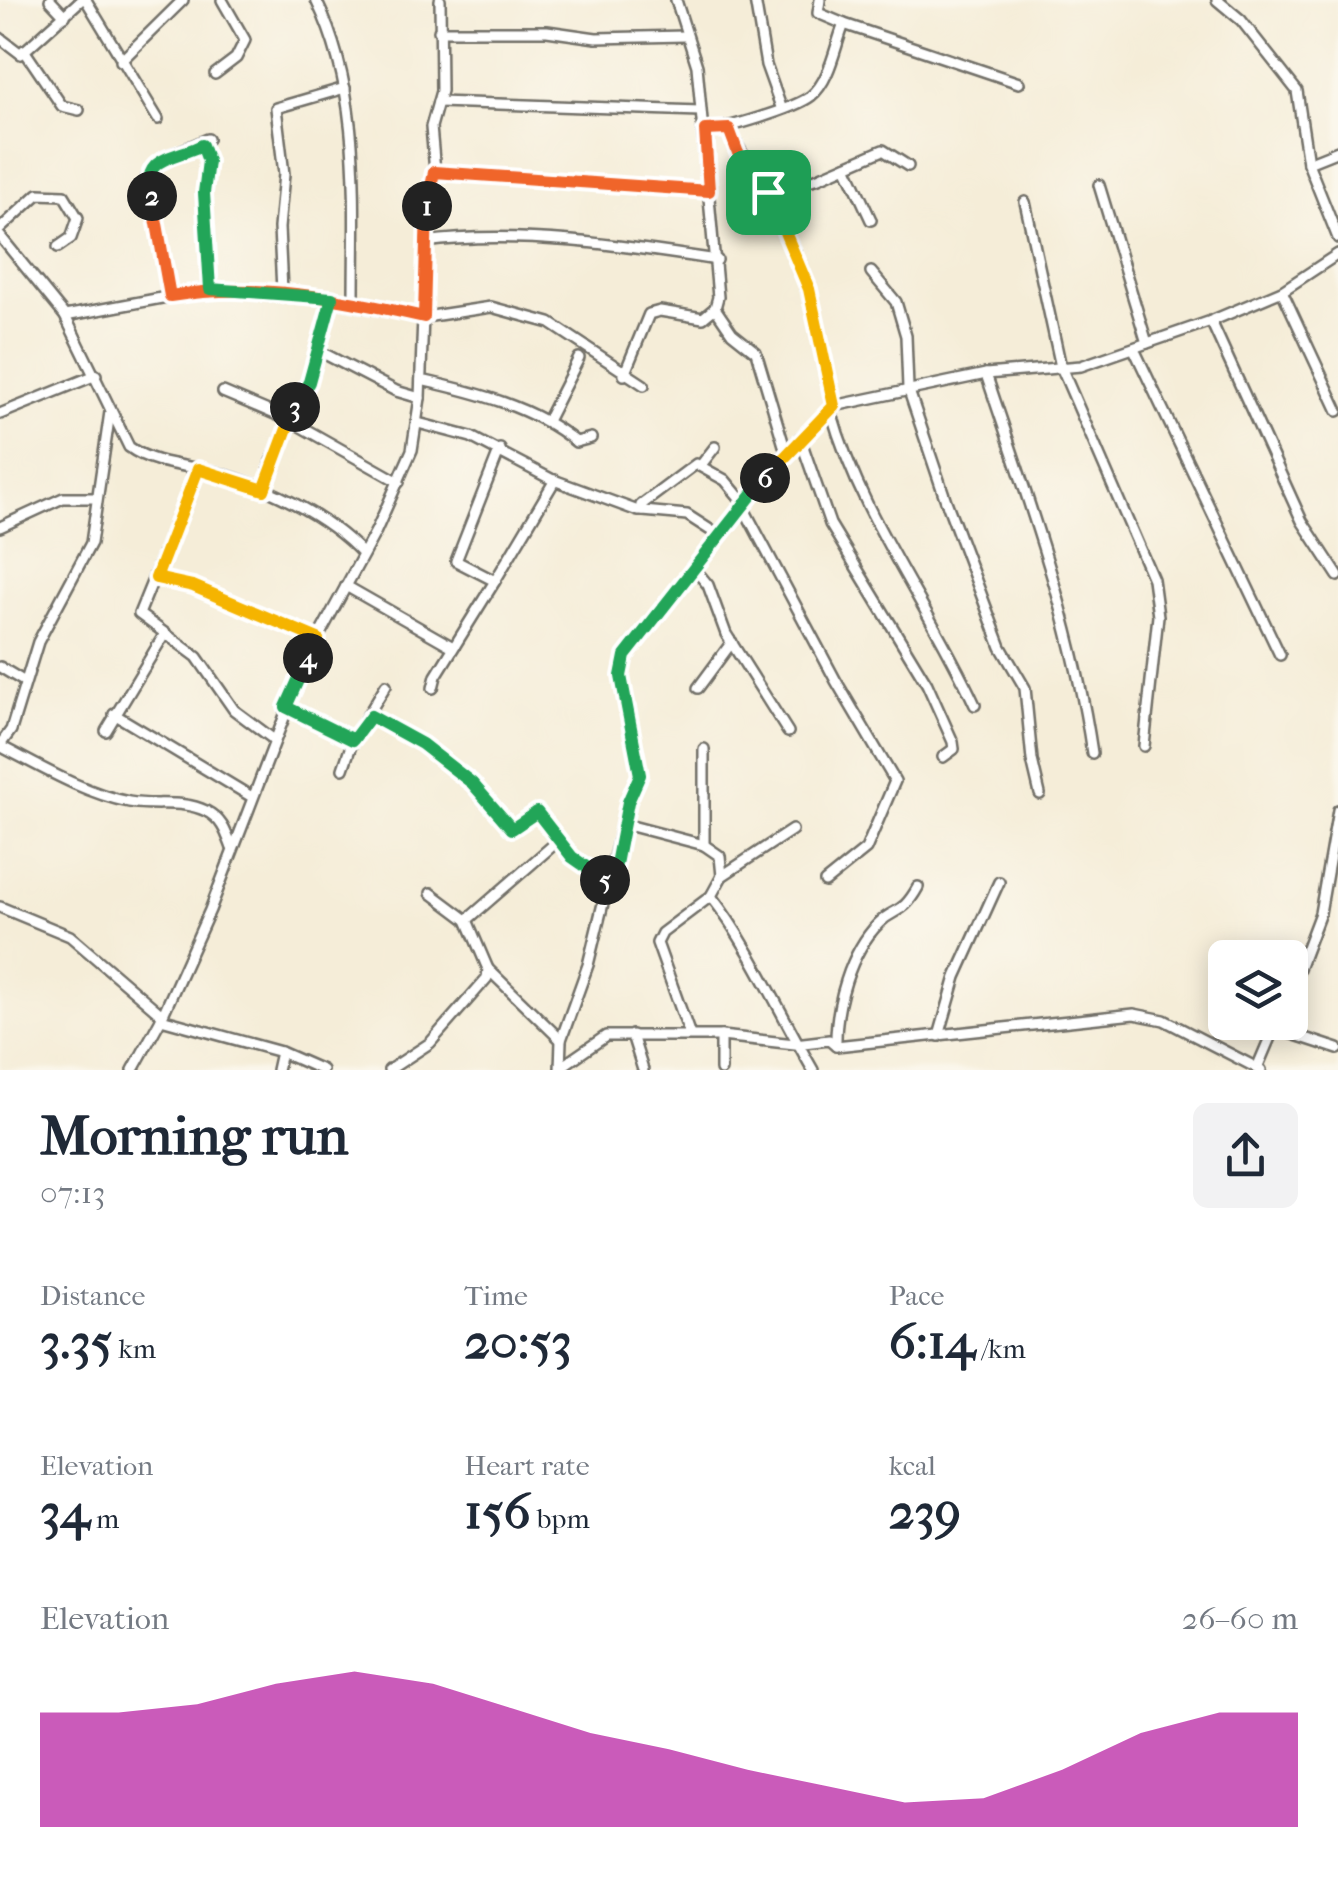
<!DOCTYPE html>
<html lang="en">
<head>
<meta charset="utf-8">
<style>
	:root { --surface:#fff; --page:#f2f2f3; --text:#1f2937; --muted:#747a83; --accent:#b5179e }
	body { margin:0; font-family:"IM FELL French Canon",serif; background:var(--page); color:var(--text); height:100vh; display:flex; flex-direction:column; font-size:38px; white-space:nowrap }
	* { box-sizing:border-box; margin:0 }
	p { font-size:32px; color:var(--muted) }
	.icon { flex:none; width:55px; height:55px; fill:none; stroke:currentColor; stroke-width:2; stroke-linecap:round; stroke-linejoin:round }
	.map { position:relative; height:1070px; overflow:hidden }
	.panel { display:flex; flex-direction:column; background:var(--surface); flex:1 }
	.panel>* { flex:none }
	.tools { position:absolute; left:1208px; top:940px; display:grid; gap:20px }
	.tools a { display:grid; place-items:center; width:100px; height:100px; border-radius:15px; background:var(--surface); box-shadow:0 5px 25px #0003; font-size:50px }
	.pin { position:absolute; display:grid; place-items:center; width:85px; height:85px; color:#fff; margin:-42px; border-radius:20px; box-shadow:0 5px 15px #0006 }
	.km { position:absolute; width:50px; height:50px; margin:-25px; border-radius:50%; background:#222; color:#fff; font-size:28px; line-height:50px; text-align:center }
	.round { display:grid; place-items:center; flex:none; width:105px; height:105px; border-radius:15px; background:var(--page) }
	.overview { display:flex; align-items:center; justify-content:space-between; height:170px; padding:0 40px }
	h1 { font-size:55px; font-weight:700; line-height:75px }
	.figures { display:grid; grid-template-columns:repeat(3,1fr); gap:15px; height:170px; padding:10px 40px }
	.figures div { display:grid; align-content:center }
	.figures b { font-size:50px; font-weight:700 }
	.figures small { font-size:28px; font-weight:400 }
	.figures p { font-size:28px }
	.chart { height:280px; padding:20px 40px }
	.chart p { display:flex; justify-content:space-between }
	.chart svg { width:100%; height:180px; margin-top:10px; fill:var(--accent); opacity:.7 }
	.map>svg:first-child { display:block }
</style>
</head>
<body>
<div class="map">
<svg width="1338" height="1070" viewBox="0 0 1338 1070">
	<rect width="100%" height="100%" fill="#fbf7ec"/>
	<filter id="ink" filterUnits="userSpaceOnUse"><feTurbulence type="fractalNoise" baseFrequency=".01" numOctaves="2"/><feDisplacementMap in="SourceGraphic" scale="20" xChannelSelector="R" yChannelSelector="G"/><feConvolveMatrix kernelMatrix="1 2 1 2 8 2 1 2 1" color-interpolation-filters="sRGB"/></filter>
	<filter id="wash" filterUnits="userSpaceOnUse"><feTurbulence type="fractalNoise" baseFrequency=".0048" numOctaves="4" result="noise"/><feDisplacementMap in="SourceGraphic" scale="40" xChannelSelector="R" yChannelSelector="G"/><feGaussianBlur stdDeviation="2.25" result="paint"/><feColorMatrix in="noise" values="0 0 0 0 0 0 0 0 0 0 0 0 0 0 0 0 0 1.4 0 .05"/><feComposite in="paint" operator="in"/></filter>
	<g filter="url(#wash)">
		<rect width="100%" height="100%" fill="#f5edd8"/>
	</g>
	<g filter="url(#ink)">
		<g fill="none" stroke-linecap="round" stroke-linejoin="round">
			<defs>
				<g id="minor">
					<path d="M50,0L65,16"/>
					<path d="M86,0L158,119"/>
					<path d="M316,0C362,93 354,201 354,301"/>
					<path d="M755,0L766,65L781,107"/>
					<path d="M820,0L818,13L844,24L1019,83"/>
					<path d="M1217,0L1241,20L1297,91L1308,163L1338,238"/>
					<path d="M439,31H547L596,38L685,36"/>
					<path d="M0,38L21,54L81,0"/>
					<path d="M24,50L62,106L79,110"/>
					<path d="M121,61L183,0"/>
					<path d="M215,74L236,58L245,40L222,0"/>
					<path d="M438,102L700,111"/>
					<path d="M729,129C739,155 758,171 770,195C805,261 819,333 834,406"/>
					<path d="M705,131C726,129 794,109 811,96C830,81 835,46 844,24"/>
					<path d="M202,145L208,161L204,193L210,289"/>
					<path d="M1308,163L1338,151"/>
					<path d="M846,166L871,220"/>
					<path d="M435,172L709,191"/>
					<path d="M1099,185L1147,343"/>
					<path d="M768,191L816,179L883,150L908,166"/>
					<path d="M1025,202L1061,367L1153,579L1158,616L1144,746"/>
					<path d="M0,229L38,194L64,195L78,218L71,238L58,247"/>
					<path d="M0,236L65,316L129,447C152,464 184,465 211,471C263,484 327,515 363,554"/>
					<path d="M425,242C516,229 627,246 717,260"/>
					<path d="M871,272L896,302L906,336L908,388L946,501L1001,647L1025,688L1032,760L1040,794"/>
					<path d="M282,291L279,228L284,174L276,108L345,88"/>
					<path d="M1282,291L1338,411"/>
					<path d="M170,295L147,177L164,158L208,139"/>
					<path d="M715,308L732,333L756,352L786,452"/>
					<path d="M65,316L210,289L282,291L425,317L491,307L550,323L644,385"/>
					<path d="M1211,321L1302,521L1338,576"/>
					<path d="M1134,349L1280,655"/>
					<path d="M319,351L396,391L420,398"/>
					<path d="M986,374C1028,500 1073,622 1092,753"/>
					<path d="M624,375L649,314L660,311L703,318L715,308L718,297L697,66L676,0"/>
					<path d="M421,380C475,392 534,407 576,442L591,438"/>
					<path d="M223,392L289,420L399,482"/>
					<path d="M831,411C861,518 929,605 975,705"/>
					<path d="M0,414L96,375"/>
					<path d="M547,421L579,358"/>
					<path d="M418,423L471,437L551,479L638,511H643L641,505L696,464L725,480L744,503"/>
					<path d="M800,438L830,524L927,684L953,742L954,749L943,757"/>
					<path d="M500,449L456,561L495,581L555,480"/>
					<path d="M701,465L715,447"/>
					<path d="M198,469L139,614L197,657L234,710L273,739"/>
					<path d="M264,491L272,461L309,382L331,298"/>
					<path d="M742,505L836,681L895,781L866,849L825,882"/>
					<path d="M643,511L687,515L718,535"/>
					<path d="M0,527L63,498H96"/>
					<path d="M693,567L708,585L726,634L788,732"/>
					<path d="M157,578L193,586L318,639"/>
					<path d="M346,586L453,647"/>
					<path d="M0,667L25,682"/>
					<path d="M433,688L436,676L495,581"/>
					<path d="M698,688L732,642"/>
					<path d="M286,707L353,740"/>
					<path d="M114,714L252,797"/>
					<path d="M371,716L422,744L471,783L511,829L537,812L571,857L611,885"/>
					<path d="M106,731L164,635"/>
					<path d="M0,745L11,730L38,642L91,543L110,412"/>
					<path d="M0,746C41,767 84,793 129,802C155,807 182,799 206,811C222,819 226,832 232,848"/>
					<path d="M704,749V845"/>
					<path d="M343,769L353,740L386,685"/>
					<path d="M624,824L704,845L720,856L722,876"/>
					<path d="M431,893L467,920L488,969"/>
					<path d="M711,896C752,949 779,1012 813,1070"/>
					<path d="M0,907L70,936L162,1015"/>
					<path d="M467,920L559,840"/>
					<path d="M1290,992L1320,913L1338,810"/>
					<path d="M161,1019L281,1052L322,1070"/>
					<path d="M632,1035L643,1070"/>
					<path d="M690,1035L657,943L662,933L711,896L722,876L792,830"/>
					<path d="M721,1036V1070"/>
					<path d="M939,1036L956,977L999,882"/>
					<path d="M836,1046C835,1006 850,952 879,923C895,907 902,916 918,887"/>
					<path d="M561,1067L606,1036H721L795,1044L829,1040L836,1046L1134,1014L1164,1020L1261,1070"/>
					<path d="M1257,1068L1274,1028L1338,1049"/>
					<path d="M133,1070L161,1019L210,910L307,658L376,531L412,450L420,398L427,207L435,172L431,127L441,91L440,0"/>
					<path d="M277,1070L281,1052"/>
					<path d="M389,1070L430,1043L487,978L488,969L561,1040"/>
					<path d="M560,1070L561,1040L588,965L628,801L640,775L621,676L625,656L786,452L834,406L986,374L1081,366L1211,321L1282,291L1338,254"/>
				</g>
			</defs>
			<!-- minor casing -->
			<use href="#minor" stroke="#726f68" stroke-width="14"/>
			<!-- minor -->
			<use href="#minor" stroke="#fff" stroke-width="9"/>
		</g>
	</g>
	<g fill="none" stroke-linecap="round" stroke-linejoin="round" filter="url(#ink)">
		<defs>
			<path id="split-1" d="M427,206L434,172L709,191L705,130L729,129L738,153L768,192"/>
			<path id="split-2" d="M152,196L170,296C256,282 340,298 424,317L427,206"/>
			<path id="split-3" d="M152,196C139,156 175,159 202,145L208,161L204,193L210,289L332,298L309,382L295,407"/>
			<path id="split-4" d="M295,407L264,490L198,469L156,578L193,586L318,639L308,658"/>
			<path id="split-5" d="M308,658L286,707L353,740L371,716L422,744L472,783L512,829L537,812L572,857L605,880"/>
			<path id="split-6" d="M605,880L612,885L628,802L640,775L621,676L625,656L765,478"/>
			<path id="split-7" d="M765,478L834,406L809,289L768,192"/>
		</defs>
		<!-- split-1 casing -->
		<use href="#split-1" stroke="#fff" stroke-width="20"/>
		<!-- split-2 casing -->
		<use href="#split-2" stroke="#fff" stroke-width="20"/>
		<!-- split-3 casing -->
		<use href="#split-3" stroke="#fff" stroke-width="20"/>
		<!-- split-4 casing -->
		<use href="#split-4" stroke="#fff" stroke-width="20"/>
		<!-- split-5 casing -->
		<use href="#split-5" stroke="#fff" stroke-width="20"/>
		<!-- split-6 casing -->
		<use href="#split-6" stroke="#fff" stroke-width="20"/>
		<!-- split-7 casing -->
		<use href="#split-7" stroke="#fff" stroke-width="20"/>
		<!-- split-1 -->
		<use href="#split-1" stroke="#f0652b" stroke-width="12"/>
		<!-- split-2 -->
		<use href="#split-2" stroke="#f0652b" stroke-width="12"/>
		<!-- split-3 -->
		<use href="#split-3" stroke="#22a559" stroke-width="12"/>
		<!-- split-4 -->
		<use href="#split-4" stroke="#f5b400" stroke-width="12"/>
		<!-- split-5 -->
		<use href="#split-5" stroke="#22a559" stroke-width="12"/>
		<!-- split-6 -->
		<use href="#split-6" stroke="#22a559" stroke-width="12"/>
		<!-- split-7 -->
		<use href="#split-7" stroke="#f5b400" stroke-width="12"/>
	</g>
</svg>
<div class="tools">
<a><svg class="icon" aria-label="layers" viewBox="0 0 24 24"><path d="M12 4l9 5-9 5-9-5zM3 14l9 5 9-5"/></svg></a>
</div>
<div class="pin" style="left:768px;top:192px;background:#1e9e55"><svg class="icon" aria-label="arrive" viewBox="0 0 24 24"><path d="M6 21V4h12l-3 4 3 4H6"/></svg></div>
<b class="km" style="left:427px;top:206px">1</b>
<b class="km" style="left:152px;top:196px">2</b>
<b class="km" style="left:295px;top:407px">3</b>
<b class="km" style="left:308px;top:658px">4</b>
<b class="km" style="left:605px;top:880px">5</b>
<b class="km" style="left:765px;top:478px">6</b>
</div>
<section class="panel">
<div class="overview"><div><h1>Morning run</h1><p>07:13</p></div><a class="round"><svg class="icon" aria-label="share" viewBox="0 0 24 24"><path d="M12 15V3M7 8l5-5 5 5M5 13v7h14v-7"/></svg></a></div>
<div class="figures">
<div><p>Distance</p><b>3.35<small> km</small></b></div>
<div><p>Time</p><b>20:53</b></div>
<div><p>Pace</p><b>6:14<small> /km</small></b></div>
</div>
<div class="figures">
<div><p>Elevation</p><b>34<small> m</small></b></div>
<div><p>Heart rate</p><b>156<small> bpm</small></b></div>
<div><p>kcal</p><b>239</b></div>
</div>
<div class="chart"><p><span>Elevation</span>26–60 m</p>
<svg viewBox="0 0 160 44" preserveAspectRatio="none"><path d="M0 44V16L10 16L20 14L30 9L40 6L50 9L60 15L70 21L80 25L90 30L100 34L110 38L120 37L130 30L140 21L150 16L160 16V44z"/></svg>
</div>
</section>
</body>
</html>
